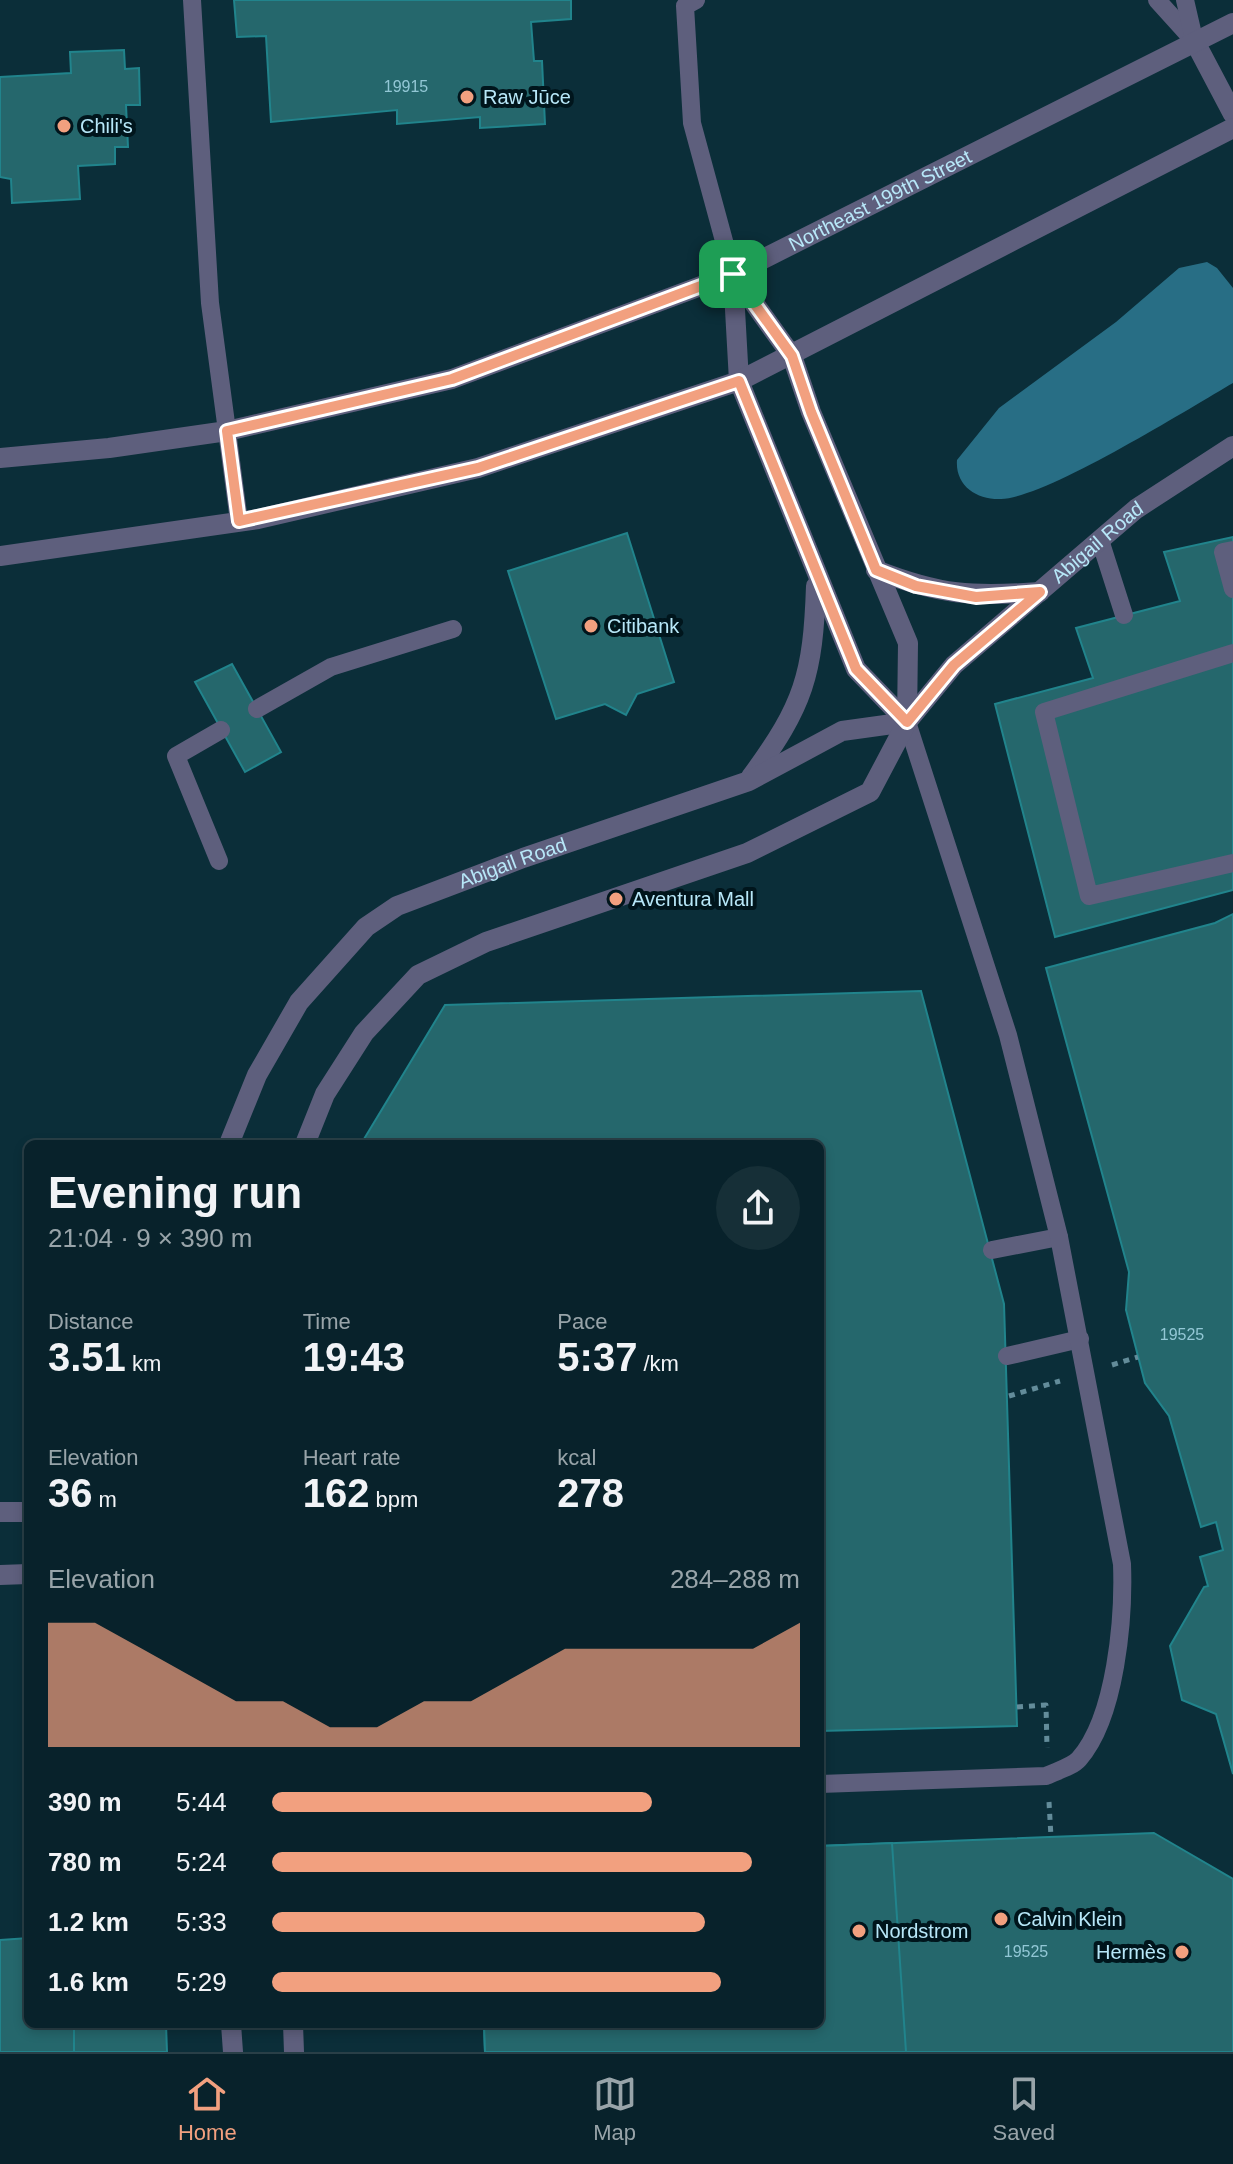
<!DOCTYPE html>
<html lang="en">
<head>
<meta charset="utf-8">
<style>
	:root { --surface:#08222b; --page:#162f37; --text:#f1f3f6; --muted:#98a4a9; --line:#293f47; --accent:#f2a07f }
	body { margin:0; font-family:Helvetica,sans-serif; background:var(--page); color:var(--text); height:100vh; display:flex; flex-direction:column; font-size:30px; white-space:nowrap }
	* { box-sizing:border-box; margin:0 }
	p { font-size:26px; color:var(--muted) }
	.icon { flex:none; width:44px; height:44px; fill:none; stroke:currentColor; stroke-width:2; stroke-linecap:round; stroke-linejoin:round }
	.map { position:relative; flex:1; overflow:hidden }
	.side { position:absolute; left:24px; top:1140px; width:800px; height:888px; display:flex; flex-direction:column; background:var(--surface); border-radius:12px; box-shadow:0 4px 12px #0003,0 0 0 2px var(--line) }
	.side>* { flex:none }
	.pin { position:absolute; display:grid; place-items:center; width:68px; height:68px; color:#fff; margin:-34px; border-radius:16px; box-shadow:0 4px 12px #0006 }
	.round { display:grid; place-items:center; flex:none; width:84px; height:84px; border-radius:42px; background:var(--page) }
	.overview { display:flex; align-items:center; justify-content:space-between; height:136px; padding:0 24px }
	h1 { font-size:44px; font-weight:600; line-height:60px }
	.metrics { display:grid; grid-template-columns:repeat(3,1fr); gap:12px; height:136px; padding:8px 24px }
	.metrics div { display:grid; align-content:center }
	.metrics b { font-size:40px; font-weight:600 }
	.metrics small { font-size:22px; font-weight:400 }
	.metrics p { font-size:22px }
	.chart { height:224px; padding:16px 24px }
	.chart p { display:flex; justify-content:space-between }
	.chart svg { width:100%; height:144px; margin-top:8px; fill:var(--accent); opacity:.7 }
	ul { padding:0 24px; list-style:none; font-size:26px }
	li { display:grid; grid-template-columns:128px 96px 1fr; align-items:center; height:60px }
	li i { height:20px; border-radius:10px; background:var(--accent) }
	.tabs { display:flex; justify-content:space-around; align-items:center; height:112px; border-top:2px solid var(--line); background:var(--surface); font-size:22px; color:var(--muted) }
	.tabs a { display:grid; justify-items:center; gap:4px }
	.tabs .current { color:var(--accent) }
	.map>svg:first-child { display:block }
</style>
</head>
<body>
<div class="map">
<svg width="1233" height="2052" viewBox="0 0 1233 2052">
	<rect width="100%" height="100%" fill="#0b2e39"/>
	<!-- water -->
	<path fill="#286e85" d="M1207,262L1217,268L1233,288V383C1188,409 1046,498 1001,499C977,500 955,486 957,460L999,408L1116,322L1179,268Z"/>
	<!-- building -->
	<g fill="#25676c" stroke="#21848c" stroke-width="2">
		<path d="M234,0H571V19L531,22L534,61H542L545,124L480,128V117L397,124V110L271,122L266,36L237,37Z"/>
		<path d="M124,50L125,69L139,68L140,105H126L128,147H115V164L78,166L80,199L12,203L11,179L0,177V77L71,73L70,52Z"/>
		<path d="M627,533L674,682L637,694L626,715L605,704L556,719L508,571Z"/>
		<path d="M1233,537V890L1055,937L995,704L1093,678L1076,628L1180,601L1164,552Z"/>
		<path d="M232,664L281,752L245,772L195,682Z"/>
		<path d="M1233,914V1774L1216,1714L1182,1700L1170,1646L1204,1587L1208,1586L1200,1557L1223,1550L1216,1522L1201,1527L1169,1416L1145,1383L1126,1310L1129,1272L1046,968L1215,923Z"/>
		<path d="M921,991L1004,1304L1017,1726L820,1731V1144H361L445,1005Z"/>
		<path d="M1154,1833L1233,1879V2052H485L484,2024H820V1846Z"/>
		<path d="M892,1843L906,2052H485L484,2024H820V1846Z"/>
		<path d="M28,1938V2024H74V2052H0V1940Z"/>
		<path d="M74,2024H166L167,2052H74Z"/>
	</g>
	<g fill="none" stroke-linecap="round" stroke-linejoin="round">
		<!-- path -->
		<g stroke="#638c9a" stroke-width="5" stroke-dasharray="6 6" stroke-linecap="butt">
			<path d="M1112,1365L1138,1357"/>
			<path d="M1009,1396L1060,1381"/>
			<path d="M1017,1707L1046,1705L1047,1748"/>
			<path d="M1049,1802L1051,1837"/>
		</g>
		<!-- service -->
		<g stroke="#5e5f7d" stroke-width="18">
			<path d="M192,0L210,303L239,521"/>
			<path d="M696,0L685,6L692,123L733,274"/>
			<path d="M1157,0L1195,42"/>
			<path d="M1185,0L1194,39"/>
			<path d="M1100,540L1124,615"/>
			<path d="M1233,550L1223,552L1233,589"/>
			<path d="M1233,653L1044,712L1089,896L1233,863"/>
			<path d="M257,709L331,667L453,629"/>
			<path d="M219,861L176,756L221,730"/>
			<path d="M992,1250L1059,1237"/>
			<path d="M1007,1356L1080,1339"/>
			<path d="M820,1784L1046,1776C1056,1771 1072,1767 1079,1759C1116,1717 1124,1618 1122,1564L1059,1237L1008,1035L907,722"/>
		</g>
		<!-- minor -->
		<g stroke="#5e5f7d" stroke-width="20">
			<path d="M733,274L739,381L856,669L907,722"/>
			<path d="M733,274L792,356L811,412L908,643L907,722"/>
			<path d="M876,570C940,595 972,597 1040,592"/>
			<path d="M751,777C804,705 813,675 816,586"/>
			<path id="s1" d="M229,1144L257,1075L299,1002L366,927L397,906L523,858L749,781L842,731L907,722"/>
			<path id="s2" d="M305,1144L325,1094L364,1033L418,975L486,942L747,853L870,792L907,722L954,665L1136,509L1233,446"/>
			<path d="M0,1512H28"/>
			<path d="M0,1575L28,1574"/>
			<path d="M231,2024L233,2052"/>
			<path d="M293,2024L294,2052"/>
		</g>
		<!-- tertiary -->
		<g stroke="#5e5f7d" stroke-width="20">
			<path d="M1195,42L1233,114"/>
			<path id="s3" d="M0,458L109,448L227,431L452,379L733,274L1233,23"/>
			<path d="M0,556L258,519L478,468L739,381L1233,128"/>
		</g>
	</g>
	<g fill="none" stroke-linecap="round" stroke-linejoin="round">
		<defs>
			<path id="route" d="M733,274L792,356L811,412L876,570L916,586L976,597L1040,592L954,665L907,722L856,669L739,381L478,468L239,521L227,431L452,379Z"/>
		</defs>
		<!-- route casing -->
		<use href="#route" stroke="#fff" stroke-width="16"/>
		<!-- route -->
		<use href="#route" stroke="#f2a07f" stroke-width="10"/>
	</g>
	<!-- markers -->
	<g fill="#f2a07f" stroke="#00151c" stroke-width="3">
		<circle cx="467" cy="97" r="8"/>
		<circle cx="64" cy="126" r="8"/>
		<circle cx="591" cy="626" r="8"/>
		<circle cx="616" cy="899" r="8"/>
		<circle cx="1001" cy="1919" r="8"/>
		<circle cx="859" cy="1931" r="8"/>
		<circle cx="1182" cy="1952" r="8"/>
	</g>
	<g text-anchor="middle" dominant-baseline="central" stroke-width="8" stroke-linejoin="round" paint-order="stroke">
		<!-- number labels -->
		<g font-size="16" fill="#92c7d5">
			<text x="406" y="86">19915</text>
			<text x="1182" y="1334">19525</text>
			<text x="1026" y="1951">19525</text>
		</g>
		<!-- poi labels -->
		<g font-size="20" fill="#b7e7f8" stroke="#00151c" text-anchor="start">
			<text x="483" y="97">Raw Jūce</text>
			<text x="80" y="126">Chili's</text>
			<text x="607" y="626">Citibank</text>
			<text x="632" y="899">Aventura Mall</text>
			<text x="1017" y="1919">Calvin Klein</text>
			<text x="875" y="1931">Nordstrom</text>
			<text x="1166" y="1952" text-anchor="end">Hermès</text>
		</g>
		<!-- street labels -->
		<g font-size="20" fill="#b7e7f8" stroke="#00151c">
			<text stroke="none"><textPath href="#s3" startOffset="924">Northeast 199th Street</textPath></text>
			<text stroke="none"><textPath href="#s2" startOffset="1036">Abigail Road</textPath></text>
			<text stroke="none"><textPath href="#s1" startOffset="420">Abigail Road</textPath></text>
		</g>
	</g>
</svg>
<div class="pin" style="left:733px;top:274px;background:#1e9e55"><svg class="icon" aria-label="arrive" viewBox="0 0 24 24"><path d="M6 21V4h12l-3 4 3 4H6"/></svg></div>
<section class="side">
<div class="overview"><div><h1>Evening run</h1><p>21:04 · 9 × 390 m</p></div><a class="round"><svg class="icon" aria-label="share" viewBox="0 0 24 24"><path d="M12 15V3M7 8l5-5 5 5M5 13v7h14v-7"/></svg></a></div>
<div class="metrics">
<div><p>Distance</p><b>3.51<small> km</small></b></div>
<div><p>Time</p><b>19:43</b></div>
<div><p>Pace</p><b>5:37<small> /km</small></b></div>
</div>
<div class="metrics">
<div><p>Elevation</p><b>36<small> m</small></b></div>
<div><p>Heart rate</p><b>162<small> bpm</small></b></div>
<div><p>kcal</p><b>278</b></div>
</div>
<div class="chart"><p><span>Elevation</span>284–288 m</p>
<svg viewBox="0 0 160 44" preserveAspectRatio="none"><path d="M0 44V6L10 6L20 14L30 22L40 30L50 30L60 38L70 38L80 30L90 30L100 22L110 14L120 14L130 14L140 14L150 14L160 6V44z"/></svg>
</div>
<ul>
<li><b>390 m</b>5:44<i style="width:72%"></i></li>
<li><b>780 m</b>5:24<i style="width:91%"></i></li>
<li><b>1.2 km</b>5:33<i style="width:82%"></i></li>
<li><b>1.6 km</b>5:29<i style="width:85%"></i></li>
</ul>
</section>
</div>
<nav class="tabs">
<a class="current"><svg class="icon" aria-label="home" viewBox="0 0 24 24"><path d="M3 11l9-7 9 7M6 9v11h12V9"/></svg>Home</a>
<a><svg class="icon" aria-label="map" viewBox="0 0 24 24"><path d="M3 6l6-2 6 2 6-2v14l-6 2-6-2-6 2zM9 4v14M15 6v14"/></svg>Map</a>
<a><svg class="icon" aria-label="saved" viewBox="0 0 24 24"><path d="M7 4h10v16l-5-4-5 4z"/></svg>Saved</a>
</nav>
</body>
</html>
